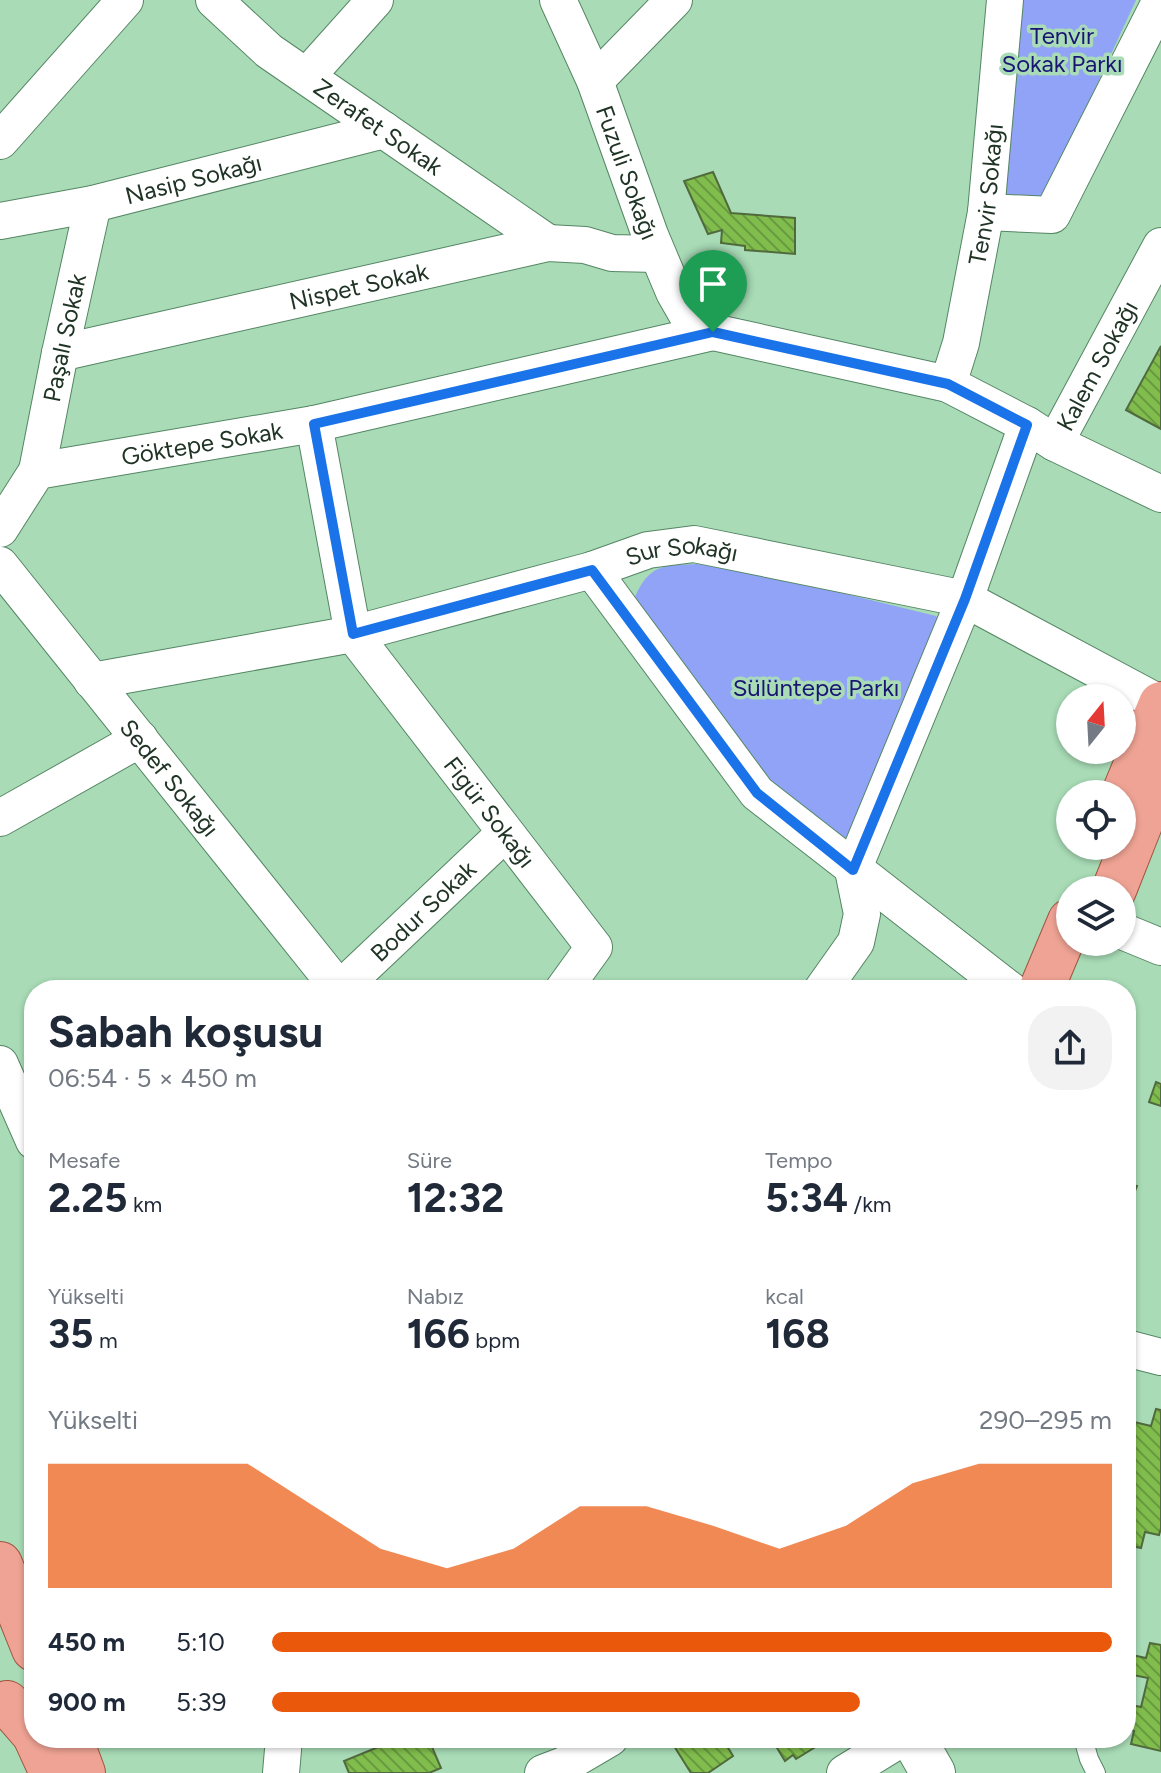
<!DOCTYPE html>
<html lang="tr">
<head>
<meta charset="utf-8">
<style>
	:root { --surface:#fff; --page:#f2f2f3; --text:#1f2937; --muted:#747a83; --accent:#ea580c }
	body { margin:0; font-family:Figtree,sans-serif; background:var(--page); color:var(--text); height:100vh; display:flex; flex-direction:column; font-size:30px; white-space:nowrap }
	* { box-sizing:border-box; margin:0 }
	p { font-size:26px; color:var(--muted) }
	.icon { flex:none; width:44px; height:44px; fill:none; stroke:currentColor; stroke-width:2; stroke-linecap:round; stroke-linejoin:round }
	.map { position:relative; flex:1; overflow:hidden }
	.drawer { position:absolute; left:24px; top:980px; width:1112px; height:768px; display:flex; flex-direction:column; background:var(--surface); border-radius:32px; box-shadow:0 2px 6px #0004 }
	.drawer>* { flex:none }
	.needle { width:52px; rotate:18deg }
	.fabs { position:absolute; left:1056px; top:684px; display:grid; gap:16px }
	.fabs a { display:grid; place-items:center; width:80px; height:80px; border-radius:50%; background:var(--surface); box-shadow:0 2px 6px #0004; font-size:40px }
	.pin { position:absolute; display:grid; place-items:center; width:68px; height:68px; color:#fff; margin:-82px -34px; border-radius:50% 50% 50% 0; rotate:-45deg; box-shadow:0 0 8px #0007 }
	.pin .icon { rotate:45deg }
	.round { display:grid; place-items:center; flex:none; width:84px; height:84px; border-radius:32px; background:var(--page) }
	.summary { display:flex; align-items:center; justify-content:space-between; height:136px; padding:0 24px }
	h1 { font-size:44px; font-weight:700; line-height:60px }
	.figures { display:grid; grid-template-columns:repeat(3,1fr); gap:12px; height:136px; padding:8px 24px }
	.figures div { display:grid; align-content:center }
	.figures b { font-size:40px; font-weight:700 }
	.figures small { font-size:22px; font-weight:400 }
	.figures p { font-size:22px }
	.chart { height:224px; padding:16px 24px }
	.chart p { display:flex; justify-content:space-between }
	.chart svg { width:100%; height:144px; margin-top:8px; fill:var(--accent); opacity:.7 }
	ul { padding:0 24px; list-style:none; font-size:26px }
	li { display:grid; grid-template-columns:128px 96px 1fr; align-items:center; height:60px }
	li i { height:20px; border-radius:10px; background:var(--accent) }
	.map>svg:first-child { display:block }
</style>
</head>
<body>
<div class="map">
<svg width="1161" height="1773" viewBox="0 0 1161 1773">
	<defs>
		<pattern id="building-back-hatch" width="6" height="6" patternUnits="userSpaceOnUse" patternTransform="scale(2)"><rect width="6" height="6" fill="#80bd4d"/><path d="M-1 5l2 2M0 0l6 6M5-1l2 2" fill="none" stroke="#689a40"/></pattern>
	</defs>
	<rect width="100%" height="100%" fill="#a8dbb6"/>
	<!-- green -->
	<g fill="#90a3f7">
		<path d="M1020,0H1136L1044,199L992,192Z"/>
		<path d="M698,564L748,570L936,616L943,624L852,847L760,779L635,597C650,563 664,566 698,564Z"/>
	</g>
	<!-- building -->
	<g fill="url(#building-back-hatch)" stroke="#506a3d" stroke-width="2">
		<path d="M713,172L731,213L795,218V254L745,250V246L721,243L722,230L708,234L684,181Z"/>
		<path d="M1161,346V429L1126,410Z"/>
		<path d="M1156,1082L1161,1084V1106L1149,1102Z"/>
		<path d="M1126,1182L1137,1186L1126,1213Z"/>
		<path d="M1156,1409L1161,1410V1528L1159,1535L1145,1532L1141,1548L1126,1545V1420L1151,1426Z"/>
		<path d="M1150,1643L1161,1645V1751L1131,1744L1134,1731L1126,1729V1704L1141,1707L1148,1678L1128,1674L1132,1655L1146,1658Z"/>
		<path d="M388,1738H420L422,1743L429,1740L441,1768L429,1773H349L344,1761L388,1743Z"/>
		<path d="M669,1738H722L733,1756L708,1773H691Z"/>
		<path d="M771,1738H830L796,1759L793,1755L785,1761Z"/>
	</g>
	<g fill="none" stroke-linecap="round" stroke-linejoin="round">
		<defs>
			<path id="lane" d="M1083,1738L1089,1759L1096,1773"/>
			<g id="street">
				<path id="s1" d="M214,0L269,51L548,243"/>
				<path id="s2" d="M558,0L595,81L650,235L674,292L686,313L713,332L948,384L1027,425L1055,443L1161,494"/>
				<path d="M307,76L375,0"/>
				<path d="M595,81L674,0"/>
				<path d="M0,141L125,0"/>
				<path d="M986,212L1052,215L1161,0"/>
				<path id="s3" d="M0,221L93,204L384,130"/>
				<path id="s4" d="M60,353L548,243L585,245L612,253L657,254"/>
				<path id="s5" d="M948,384L961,343L986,212L1005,0"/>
				<path id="s6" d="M314,424L353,634L594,947L563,990"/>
				<path id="s7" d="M1055,443L1161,246"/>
				<path id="s8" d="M37,471L60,353L93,204"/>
				<path id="s9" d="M0,529L37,471L314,424L713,332"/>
				<path id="s10" d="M0,565L340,990"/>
				<path d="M592,570L757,793L1010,990"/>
				<path id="s11" d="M92,681L353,634L592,570L648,550L694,544L965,599L1161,704"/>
				<path d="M0,818L140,739"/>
				<path d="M1122,931L1161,947"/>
				<path id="s12" d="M340,989L505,833"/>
				<path d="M822,990L856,942L862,914L853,870L965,599L1027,425"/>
				<path d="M0,1064L34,1141"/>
				<path d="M1126,1348L1161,1357"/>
				<path d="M281,1773L284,1738"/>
				<path d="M543,1773L564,1765L610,1738"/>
				<path d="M845,1773L902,1738"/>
			</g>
			<path id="secondary" d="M913,1738L933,1773"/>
			<g id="primary">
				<path d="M1122,798L1161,704"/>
				<path d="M1114,890L1161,771"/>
				<path d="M1041,990L1070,921"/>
				<path d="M0,1564L34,1649"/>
				<path d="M7,1703L34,1734"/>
				<path d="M36,1738L52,1773"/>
				<path d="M70,1738L83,1773"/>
			</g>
		</defs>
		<!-- lane casing -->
		<use href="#lane" stroke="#558664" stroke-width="20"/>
		<!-- street casing -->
		<use href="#street" stroke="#558664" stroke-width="38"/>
		<!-- secondary casing -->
		<use href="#secondary" stroke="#558664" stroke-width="46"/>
		<!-- primary casing -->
		<use href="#primary" stroke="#a0543f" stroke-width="46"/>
		<!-- lane -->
		<use href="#lane" stroke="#fff" stroke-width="18"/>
		<!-- street -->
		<use href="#street" stroke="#fff" stroke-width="36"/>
		<!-- secondary -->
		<use href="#secondary" stroke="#fff" stroke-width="44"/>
		<!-- primary -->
		<use href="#primary" stroke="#efa394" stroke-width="44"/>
	</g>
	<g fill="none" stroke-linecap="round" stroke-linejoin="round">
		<defs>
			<path id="route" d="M713,332L948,384L1027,425L965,599L853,870L757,793L592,570L353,634L314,424Z"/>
		</defs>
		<!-- route casing -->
		<use href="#route" stroke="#fff" stroke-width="16"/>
		<!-- route -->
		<use href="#route" stroke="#1a73e8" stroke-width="10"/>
	</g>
	<g text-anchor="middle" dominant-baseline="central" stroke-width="7" stroke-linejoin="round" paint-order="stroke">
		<!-- park labels -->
		<g font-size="24" fill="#191673" stroke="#a8dbb6">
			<text x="1062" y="35">Tenvir<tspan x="1062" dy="28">Sokak Parkı</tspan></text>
			<text x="816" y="687">Sülüntepe Parkı</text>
		</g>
		<!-- street labels -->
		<g font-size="24" fill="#203426" stroke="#a8dbb6">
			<text stroke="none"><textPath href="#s1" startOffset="208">Zerafet Sokak</textPath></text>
			<text stroke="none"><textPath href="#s2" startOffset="186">Fuzuli Sokağı</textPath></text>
			<text stroke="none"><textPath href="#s3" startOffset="198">Nasip Sokağı</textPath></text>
			<text stroke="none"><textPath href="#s5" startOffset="194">Tenvir Sokağı</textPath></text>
			<text stroke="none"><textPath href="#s4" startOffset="306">Nispet Sokak</textPath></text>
			<text stroke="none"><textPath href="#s8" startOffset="136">Paşalı Sokak</textPath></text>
			<text stroke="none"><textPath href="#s7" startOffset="88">Kalem Sokağı</textPath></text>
			<text stroke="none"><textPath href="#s9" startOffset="236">Göktepe Sokak</textPath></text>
			<text stroke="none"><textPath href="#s11" startOffset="606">Sur Sokağı</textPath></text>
			<text stroke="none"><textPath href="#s10" startOffset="272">Sedef Sokağı</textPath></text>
			<text stroke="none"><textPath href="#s6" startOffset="438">Figür Sokağı</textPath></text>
			<text stroke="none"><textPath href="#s12" startOffset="114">Bodur Sokak</textPath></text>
		</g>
	</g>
</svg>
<div class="fabs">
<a><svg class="needle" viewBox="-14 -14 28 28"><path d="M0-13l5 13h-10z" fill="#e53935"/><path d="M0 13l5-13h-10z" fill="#747a83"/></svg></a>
<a><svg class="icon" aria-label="locate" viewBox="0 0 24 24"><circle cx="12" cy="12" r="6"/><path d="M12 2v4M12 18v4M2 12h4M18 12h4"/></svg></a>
<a><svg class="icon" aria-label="layers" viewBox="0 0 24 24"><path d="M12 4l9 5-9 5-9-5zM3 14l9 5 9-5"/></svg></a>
</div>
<div class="pin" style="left:713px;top:332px;background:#1e9e55"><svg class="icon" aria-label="arrive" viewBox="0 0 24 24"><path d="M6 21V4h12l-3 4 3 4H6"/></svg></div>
<section class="drawer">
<div class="summary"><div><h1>Sabah koşusu</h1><p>06:54 · 5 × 450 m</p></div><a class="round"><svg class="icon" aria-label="share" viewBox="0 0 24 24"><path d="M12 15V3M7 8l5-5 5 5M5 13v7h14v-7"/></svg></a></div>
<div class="figures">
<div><p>Mesafe</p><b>2.25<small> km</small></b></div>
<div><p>Süre</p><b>12:32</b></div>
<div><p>Tempo</p><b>5:34<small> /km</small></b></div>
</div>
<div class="figures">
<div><p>Yükselti</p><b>35<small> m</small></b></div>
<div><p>Nabız</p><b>166<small> bpm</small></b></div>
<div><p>kcal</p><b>168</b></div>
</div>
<div class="chart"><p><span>Yükselti</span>290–295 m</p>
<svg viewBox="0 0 160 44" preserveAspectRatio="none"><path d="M0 44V6L10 6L20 6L30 6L40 19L50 32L60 38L70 32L80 19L90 19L100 25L110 32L120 25L130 12L140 6L150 6L160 6V44z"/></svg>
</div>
<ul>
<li><b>450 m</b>5:10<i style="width:100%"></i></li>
<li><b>900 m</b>5:39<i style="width:70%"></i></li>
</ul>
</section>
</div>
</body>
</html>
